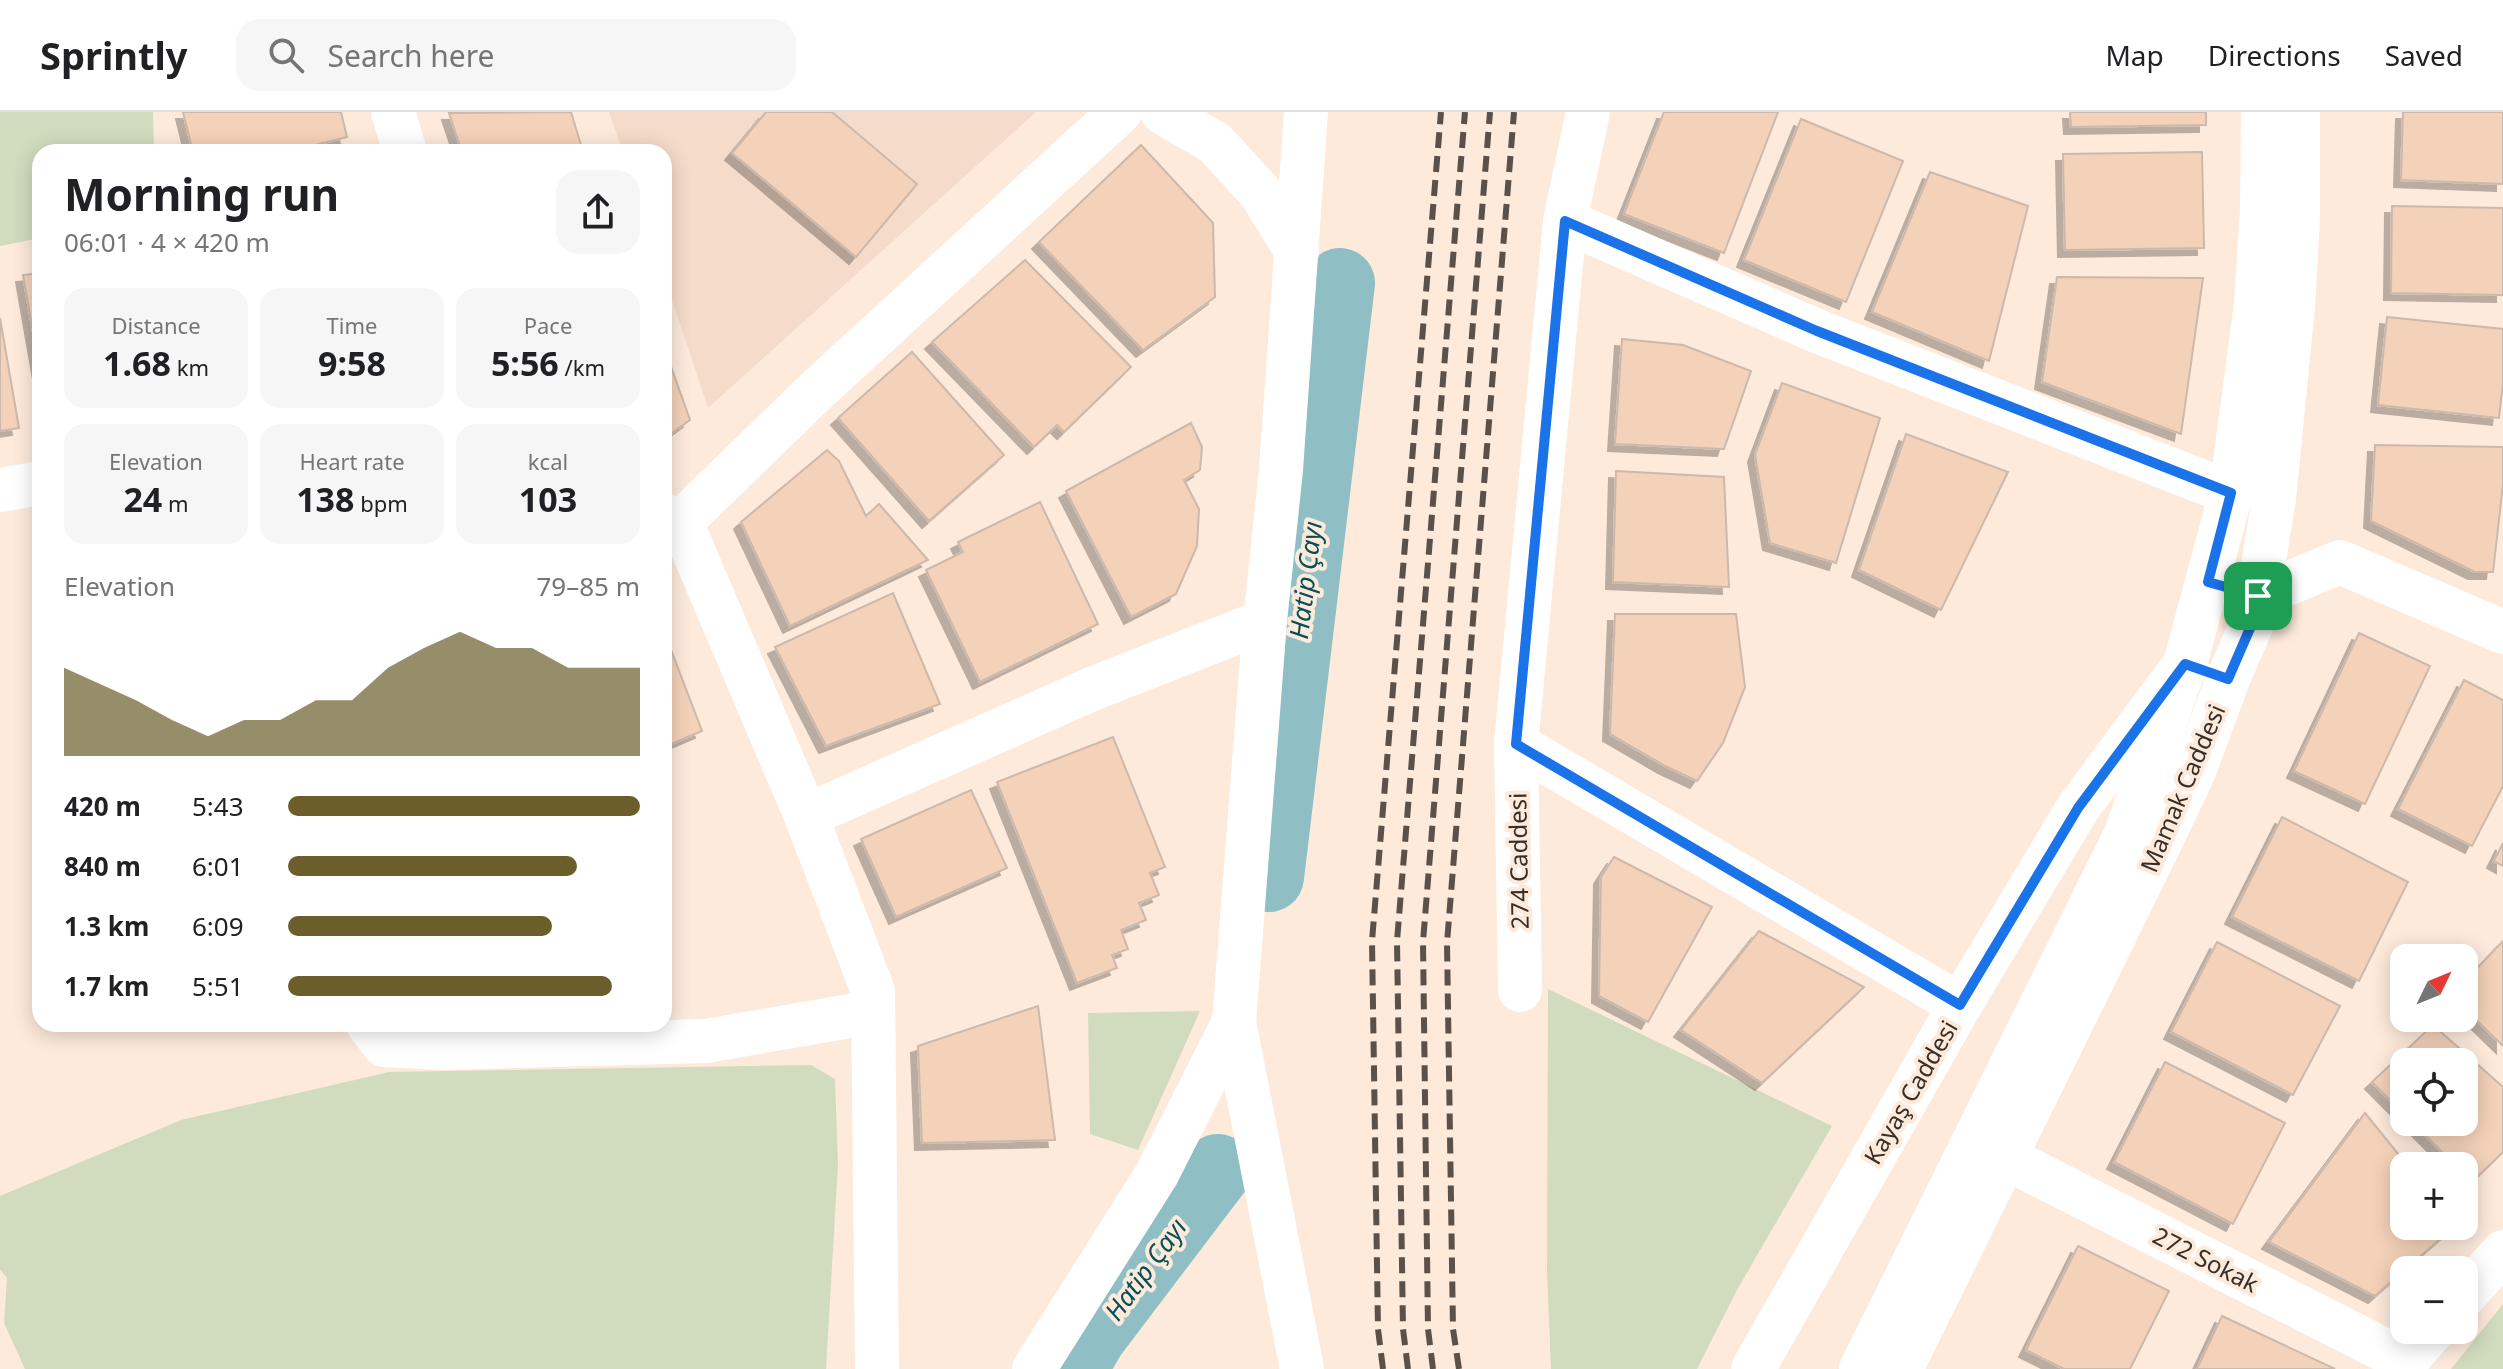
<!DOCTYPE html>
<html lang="en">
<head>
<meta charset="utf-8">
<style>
	:root { --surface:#fff; --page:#f6f6f6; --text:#202124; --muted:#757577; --line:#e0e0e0; --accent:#6b5e2b }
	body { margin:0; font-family:"Noto Sans",sans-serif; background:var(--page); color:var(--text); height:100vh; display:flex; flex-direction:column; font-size:30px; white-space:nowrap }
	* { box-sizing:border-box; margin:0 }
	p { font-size:26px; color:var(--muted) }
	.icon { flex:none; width:44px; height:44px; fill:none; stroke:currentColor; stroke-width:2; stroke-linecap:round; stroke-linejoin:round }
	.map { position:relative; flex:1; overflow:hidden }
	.details { position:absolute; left:32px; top:32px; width:640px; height:888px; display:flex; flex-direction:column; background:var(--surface); border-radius:24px; box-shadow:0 4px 20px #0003 }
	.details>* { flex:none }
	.needle { width:52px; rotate:47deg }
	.tools { position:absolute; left:2390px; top:832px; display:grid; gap:16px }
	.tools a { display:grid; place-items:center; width:88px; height:88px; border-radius:16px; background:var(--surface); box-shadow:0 4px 20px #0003; font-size:40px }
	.pin { position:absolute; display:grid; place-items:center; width:68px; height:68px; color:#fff; margin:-34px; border-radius:16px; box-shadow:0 4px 12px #0006 }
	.round { display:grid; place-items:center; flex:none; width:84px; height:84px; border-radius:24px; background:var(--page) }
	.summary { display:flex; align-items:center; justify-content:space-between; height:136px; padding:0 32px }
	h1 { font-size:44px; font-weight:700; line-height:60px }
	.stats { display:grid; grid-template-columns:repeat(3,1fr); gap:12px; height:136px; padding:8px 32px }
	.stats div { display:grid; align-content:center; border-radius:20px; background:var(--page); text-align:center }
	.stats b { font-size:34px; font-weight:700 }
	.stats small { font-size:22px; font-weight:400 }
	.stats p { font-size:22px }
	.chart { height:224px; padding:16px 32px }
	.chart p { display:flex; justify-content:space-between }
	.chart svg { width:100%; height:144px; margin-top:8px; fill:var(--accent); opacity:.7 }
	ul { padding:0 32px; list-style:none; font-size:26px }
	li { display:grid; grid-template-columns:128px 96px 1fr; align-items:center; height:60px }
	li i { height:20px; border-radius:10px; background:var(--accent) }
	header { display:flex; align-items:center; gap:48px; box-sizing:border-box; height:112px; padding:0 40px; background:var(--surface); border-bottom:2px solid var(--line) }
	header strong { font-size:38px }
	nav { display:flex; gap:44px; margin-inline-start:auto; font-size:28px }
	.search { width:560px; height:72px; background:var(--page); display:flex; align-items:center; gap:20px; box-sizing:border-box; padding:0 28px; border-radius:24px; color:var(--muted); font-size:30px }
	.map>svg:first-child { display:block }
</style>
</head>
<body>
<header>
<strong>Sprintly</strong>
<div class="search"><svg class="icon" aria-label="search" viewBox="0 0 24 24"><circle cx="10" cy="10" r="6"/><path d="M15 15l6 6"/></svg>Search here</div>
<nav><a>Map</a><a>Directions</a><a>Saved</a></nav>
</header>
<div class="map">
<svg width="2503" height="1257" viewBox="0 0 2503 1257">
	<defs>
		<filter id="shadow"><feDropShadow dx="-7" dy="7" stdDeviation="0" flood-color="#0004"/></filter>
	</defs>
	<rect width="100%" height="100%" fill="#fdeadb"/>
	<!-- built -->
	<path fill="#f5dbc9" d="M609,0H1036L708,296L664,164V40H623Z"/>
	<!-- green -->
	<g fill="#d1dcbe">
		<path d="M0,0H153L154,40H40V126L0,134Z"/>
		<path d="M1548,877L1832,1014L1737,1178L1697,1257H1551L1547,1159Z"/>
		<path d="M1200,899L1138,1038L1090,1022L1088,901Z"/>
		<path d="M811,953L835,967L838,1052L826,1257H25L4,1211L7,1166L0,1157V1084L181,1008L389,960Z"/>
		<path d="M2503,1192V1257H2451Z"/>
	</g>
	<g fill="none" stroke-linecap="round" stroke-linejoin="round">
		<!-- river -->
		<g stroke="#8fbec4" stroke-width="70">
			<path d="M1269,765L1340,171"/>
			<path d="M1072,1257L1092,1223L1218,1057"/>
		</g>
	</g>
	<!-- building -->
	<g fill="#f4d2b9" stroke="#ccb9ab" stroke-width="2" filter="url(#shadow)">
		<path d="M183,0H341L347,25L287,40H193Z"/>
		<path d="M571,0L583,40H462L449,1Z"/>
		<path d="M766,0H832L917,72L856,145L732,41Z"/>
		<path d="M1664,0H1778L1724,141L1624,102Z"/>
		<path d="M2070,0H2206V13L2071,15Z"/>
		<path d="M2403,0H2503V72L2401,68Z"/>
		<path d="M1801,7L1903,49L1846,190L1744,148Z"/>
		<path d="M1141,33L1213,111L1215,185L1143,238L1039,130Z"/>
		<path d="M2202,40L2204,136L2065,138L2063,42Z"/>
		<path d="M1930,60L2028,94L1989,249L1872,200Z"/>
		<path d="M2392,94L2503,96V183L2391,181Z"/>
		<path d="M1025,148L1131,255L1064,320L1057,313L1034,335L932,230Z"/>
		<path d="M40,161V260L23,163Z"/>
		<path d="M2057,165L2203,166L2181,322L2042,270Z"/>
		<path d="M2387,205L2503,217V270L2499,306L2378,293Z"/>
		<path d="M0,206L19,316L0,319Z"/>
		<path d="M1622,227L1683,233L1751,259L1724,337L1615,332Z"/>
		<path d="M664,235L690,308L664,327Z"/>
		<path d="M912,240L1004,343L929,409L838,306Z"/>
		<path d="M1782,271L1880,306L1836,451L1770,431L1755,343Z"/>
		<path d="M1191,311L1202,335L1200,358L1184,368L1199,397L1197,434L1176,482L1131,505L1066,379Z"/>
		<path d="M1906,322L2008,360L1941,498L1859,458Z"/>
		<path d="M2375,333L2503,335V372L2493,460H2475L2371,409Z"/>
		<path d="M827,338L839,349L866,404L879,392L928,448L790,514L741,410Z"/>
		<path d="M1616,359L1724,365L1729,475L1613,470Z"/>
		<path d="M1040,390L1098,512L980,570L926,458L963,440L958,430Z"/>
		<path d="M893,481L940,592L826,634L775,535Z"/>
		<path d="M1615,502H1736L1745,575L1723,631L1697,669L1665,654L1610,622Z"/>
		<path d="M2359,521L2430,554L2365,692L2294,659Z"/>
		<path d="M668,530L702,619L664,635V532Z"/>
		<path d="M2464,568L2503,588V674L2472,734L2398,697Z"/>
		<path d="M1113,625L1165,755L1150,761L1159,783L1139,791L1146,808L1121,818L1128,837L1112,843L1117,856L1077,871L997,670Z"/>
		<path d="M971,678L1007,756L896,805L861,727Z"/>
		<path d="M2282,705L2408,770L2359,869L2232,805Z"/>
		<path d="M2503,731V754L2494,749Z"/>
		<path d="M1614,745L1712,795L1648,910L1599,884L1601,765Z"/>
		<path d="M1759,819L1864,875L1762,971L1681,918Z"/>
		<path d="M2503,829V934L2464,896V870Z"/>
		<path d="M2217,830L2340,894L2293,983L2171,920Z"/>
		<path d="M1038,894L1055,1028L922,1031L918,934Z"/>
		<path d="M2433,913L2503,975V1040L2472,1070L2464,1062V1054H2456L2412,1010H2464V950H2404V1002L2372,970Z"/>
		<path d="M2165,950L2285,1011L2233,1112L2114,1050Z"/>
		<path d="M2365,1001L2408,1054H2404V1114H2455L2375,1184L2269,1130Z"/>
		<path d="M2078,1134L2169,1179L2130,1257H2064L2026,1238Z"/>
		<path d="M2222,1204L2335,1257H2197Z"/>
	</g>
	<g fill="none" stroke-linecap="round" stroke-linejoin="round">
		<!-- minor -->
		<g stroke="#fff" stroke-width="44">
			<path d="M393,0L405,40"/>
			<path d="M1162,0L1215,31L1260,80L1297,140"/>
			<path d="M1565,109L1817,219L2231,381"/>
			<path d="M0,378L40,371"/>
			<path d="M664,403L681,410L806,704L873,879L877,1257"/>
			<path d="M681,410L817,278L1120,0"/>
			<path d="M2258,484L2340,450L2503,520"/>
			<path d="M1265,509L1281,358L1306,0"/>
			<path d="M1516,632L1960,893"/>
			<path d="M806,704L1092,577L1265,509L1234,910L1157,1062L1034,1257"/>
			<path d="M1520,878L1516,632L1565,109L1588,0"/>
			<path d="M1234,910L1302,1257"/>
			<path d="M368,912L384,933L442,936L706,929L873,900"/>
			<path d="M2006,1046L2406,1249"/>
			<path d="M2464,1184L2503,1140"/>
			<path d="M1753,1257L1960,893L2078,696L2179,560"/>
			<path d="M2403,1257L2406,1249L2433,1218"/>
		</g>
		<!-- major -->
		<g stroke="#fff" stroke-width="44">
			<path d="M1861,1257L2126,722L2185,552L2231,381L2256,192L2262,99L2263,0"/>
			<path d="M1901,1257L2158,735L2194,659L2228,567L2251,514L2258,484L2274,387L2293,194L2298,105V0"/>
		</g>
		<!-- rail -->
		<g stroke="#5a514a" stroke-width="6" stroke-dasharray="16 8" stroke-linecap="butt">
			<path d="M1383,1257L1378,1217L1372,829L1441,0"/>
			<path d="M1408,1257L1403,1217L1397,829L1465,0"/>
			<path d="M1433,1257L1428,1217L1423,830L1490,0"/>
			<path d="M1459,1257L1453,1217L1447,831L1514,0"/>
		</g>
	</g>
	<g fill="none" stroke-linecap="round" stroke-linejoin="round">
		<defs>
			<path id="route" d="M1565,109L1817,219L2231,381L2208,470L2258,484L2251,514L2228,567L2185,552L2078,696L1960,893L1516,632Z"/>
		</defs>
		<!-- route casing -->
		<use href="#route" stroke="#fff" stroke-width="16"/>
		<!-- route -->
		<use href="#route" stroke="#1a73e8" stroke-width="10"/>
	</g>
	<g text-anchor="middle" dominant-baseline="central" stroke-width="8" stroke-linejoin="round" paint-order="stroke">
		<!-- street labels -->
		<g font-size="24" fill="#362f29" stroke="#fdeadb">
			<text transform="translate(2182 676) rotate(-67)">Mamak Caddesi</text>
			<text transform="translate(1518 749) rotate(-91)">274 Caddesi</text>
			<text transform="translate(1910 980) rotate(-60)">Kayaş Caddesi</text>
			<text transform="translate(2206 1147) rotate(27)">272 Sokak</text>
		</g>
		<!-- water labels -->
		<g font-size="26" font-style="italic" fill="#074f57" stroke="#fdeadb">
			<text transform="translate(1305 468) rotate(-83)">Hatip Çayı</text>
			<text transform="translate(1145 1157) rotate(-54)">Hatip Çayı</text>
		</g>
	</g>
</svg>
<div class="tools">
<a><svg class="needle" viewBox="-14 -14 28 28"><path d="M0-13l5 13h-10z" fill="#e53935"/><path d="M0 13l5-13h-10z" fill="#757577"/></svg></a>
<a><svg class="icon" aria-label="locate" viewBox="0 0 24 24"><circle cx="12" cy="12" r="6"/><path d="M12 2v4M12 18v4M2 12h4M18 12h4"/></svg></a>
<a>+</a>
<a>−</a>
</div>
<div class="pin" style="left:2258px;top:484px;background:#1e9e55"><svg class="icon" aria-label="arrive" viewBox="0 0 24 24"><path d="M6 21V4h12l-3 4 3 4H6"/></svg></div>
<section class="details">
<div class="summary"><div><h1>Morning run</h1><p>06:01 · 4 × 420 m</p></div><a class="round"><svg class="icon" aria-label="share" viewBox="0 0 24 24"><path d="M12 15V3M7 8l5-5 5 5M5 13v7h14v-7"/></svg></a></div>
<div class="stats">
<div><p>Distance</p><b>1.68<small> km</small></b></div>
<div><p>Time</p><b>9:58</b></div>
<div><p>Pace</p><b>5:56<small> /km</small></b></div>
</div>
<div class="stats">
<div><p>Elevation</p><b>24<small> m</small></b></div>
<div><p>Heart rate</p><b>138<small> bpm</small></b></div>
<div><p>kcal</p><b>103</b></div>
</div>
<div class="chart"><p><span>Elevation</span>79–85 m</p>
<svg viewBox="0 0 160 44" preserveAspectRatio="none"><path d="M0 44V17L10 22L20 27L30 33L40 38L50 33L60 33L70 27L80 27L90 17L100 11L110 6L120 11L130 11L140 17L150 17L160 17V44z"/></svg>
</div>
<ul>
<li><b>420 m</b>5:43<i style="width:100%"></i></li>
<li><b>840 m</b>6:01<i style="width:82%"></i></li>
<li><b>1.3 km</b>6:09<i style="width:75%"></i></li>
<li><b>1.7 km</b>5:51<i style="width:92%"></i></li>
</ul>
</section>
</div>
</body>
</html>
